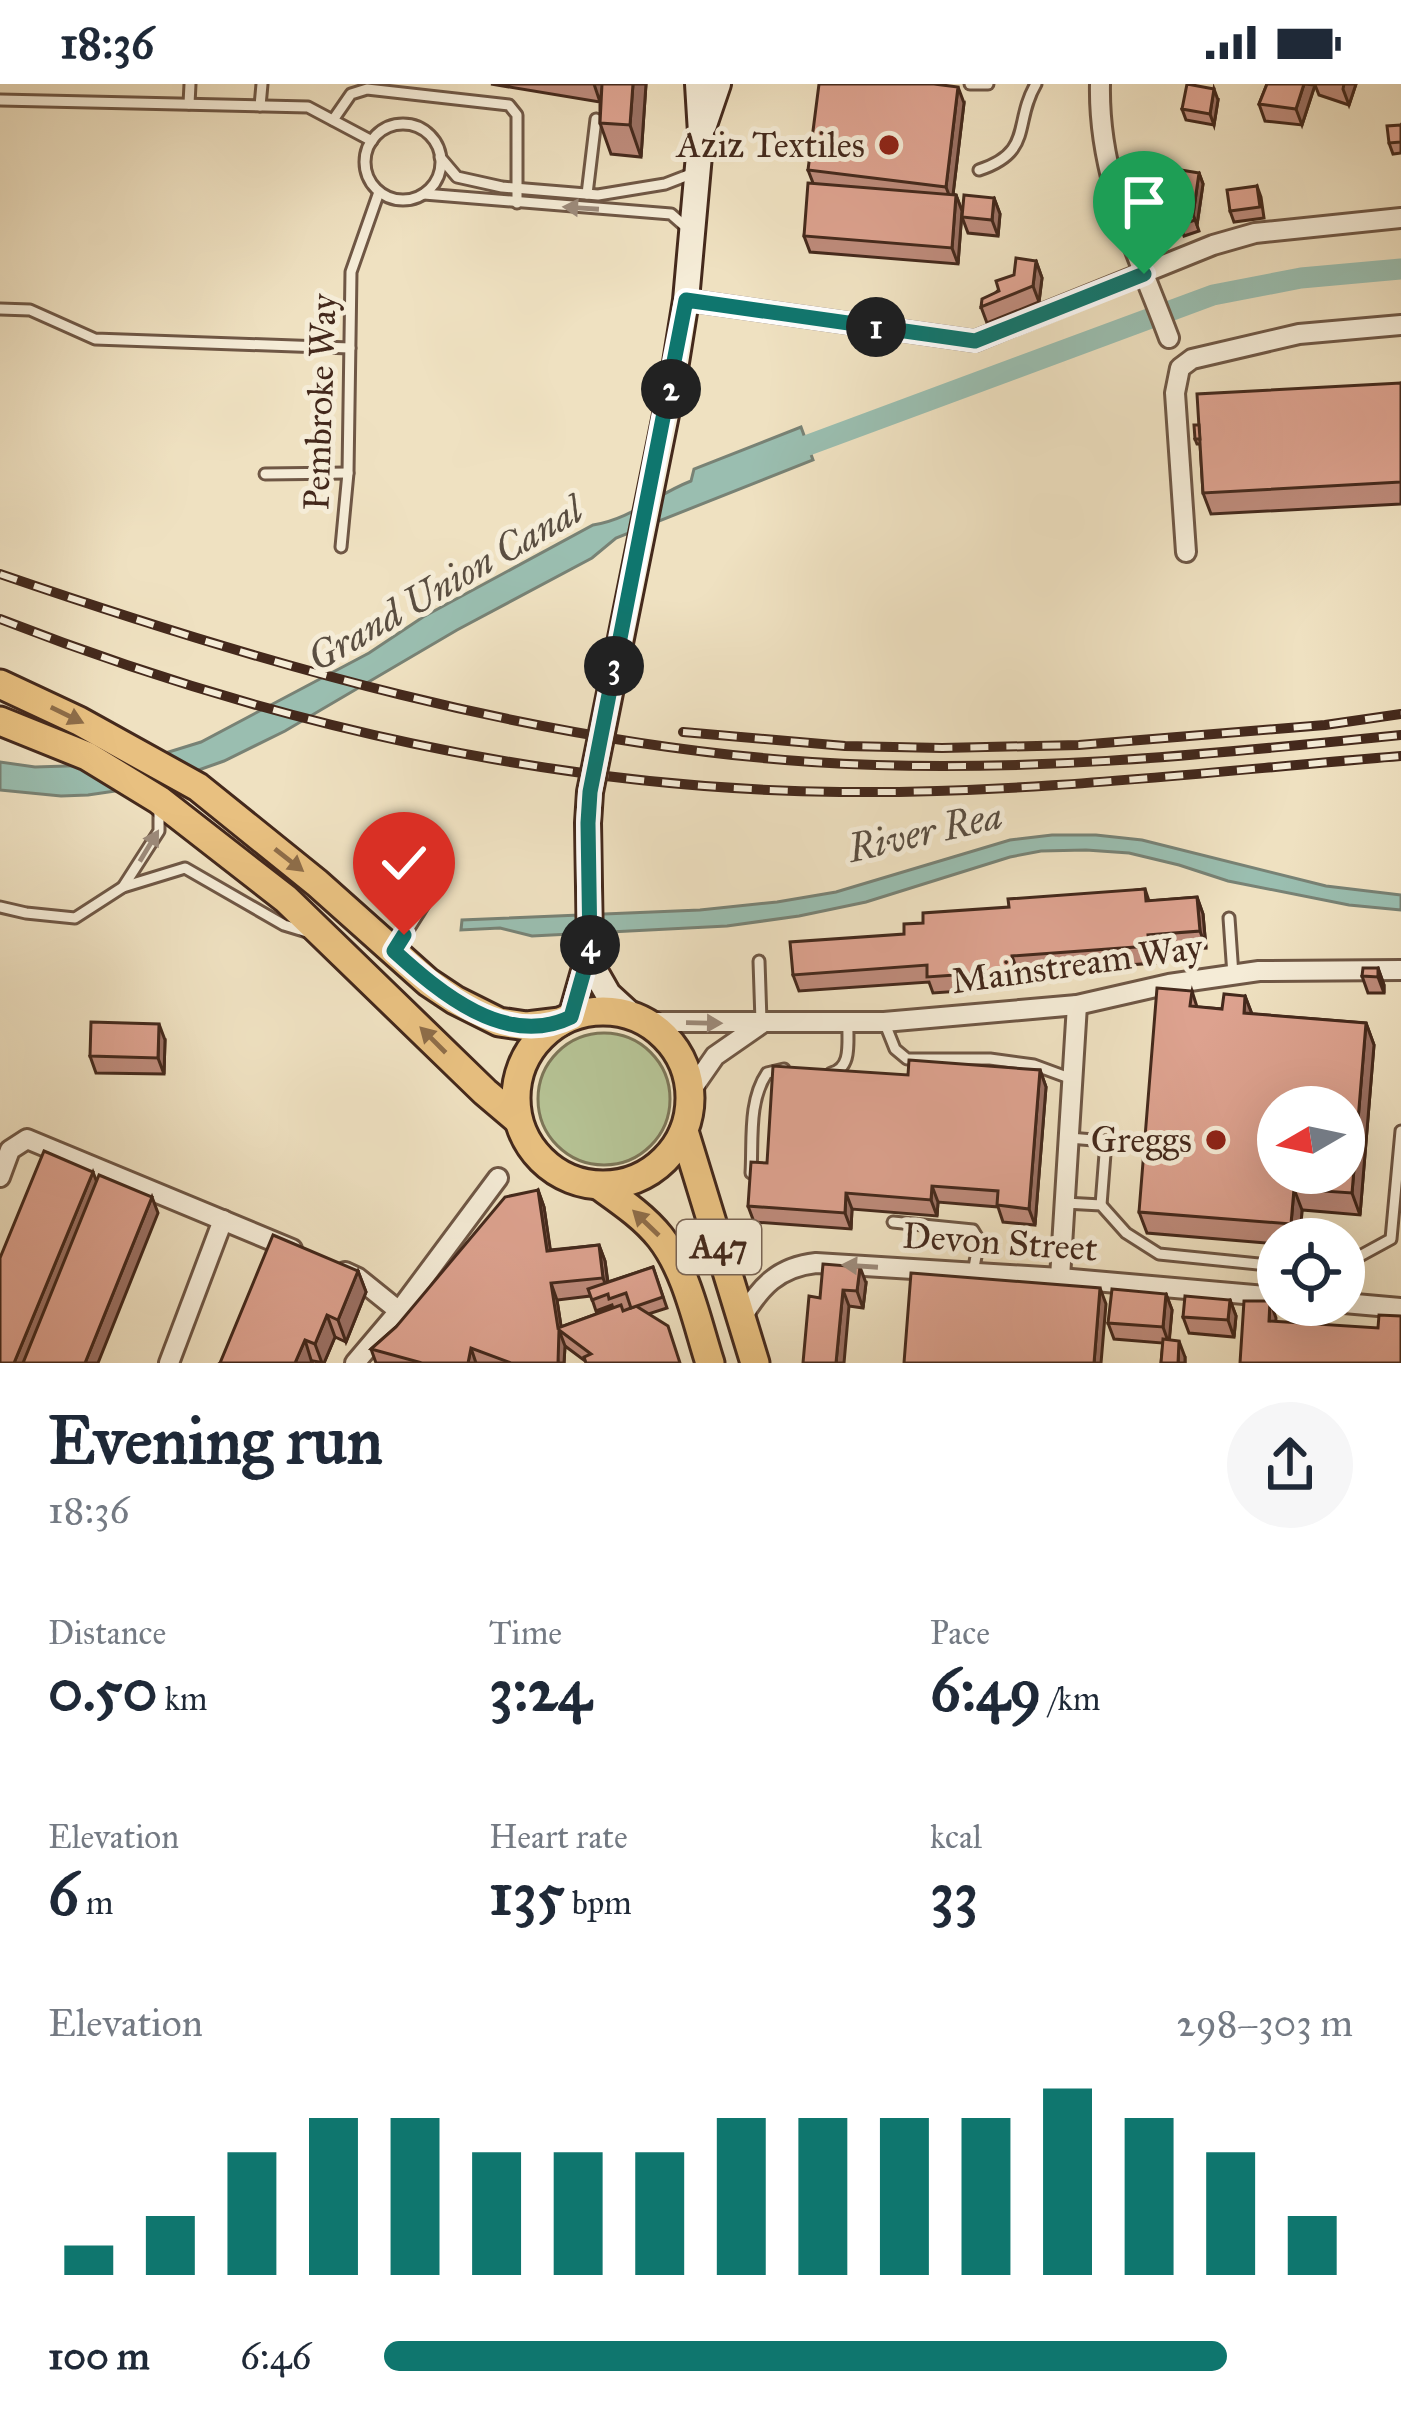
<!DOCTYPE html>
<html lang="en">
<head>
<meta charset="utf-8">
<style>
	:root { --surface:#fff; --page:#f6f6f7; --text:#1f2937; --muted:#747a83; --accent:#0f766e }
	body { margin:0; font-family:"IM FELL Great Primer",serif; background:var(--page); color:var(--text); height:100vh; display:flex; flex-direction:column; font-size:45px; white-space:nowrap }
	* { box-sizing:border-box; margin:0 }
	p { font-size:39px; color:var(--muted) }
	.icon { flex:none; width:66px; height:66px; fill:none; stroke:currentColor; stroke-width:2; stroke-linecap:round; stroke-linejoin:round }
	.map { position:relative; height:1279px; overflow:hidden }
	.drawer { display:flex; flex-direction:column; background:var(--surface); flex:1 }
	.drawer>* { flex:none }
	.needle { width:78px; rotate:261deg }
	.fabs { position:absolute; left:1257px; top:1002px; display:grid; gap:24px }
	.fabs a { display:grid; place-items:center; width:108px; height:108px; border-radius:50%; background:var(--surface); box-shadow:0 12px 48px #0002; font-size:60px }
	.pin { position:absolute; display:grid; place-items:center; width:102px; height:102px; color:#fff; margin:-123px -51px; border-radius:50% 50% 50% 0; rotate:-45deg; box-shadow:0 0 12px #0007 }
	.pin .icon { rotate:45deg }
	.km { position:absolute; width:60px; height:60px; margin:-30px; border-radius:50%; background:#222; color:#fff; font-size:33px; line-height:60px; text-align:center }
	.round { display:grid; place-items:center; flex:none; width:126px; height:126px; border-radius:63px; background:var(--page) }
	.headline { display:flex; align-items:center; justify-content:space-between; height:204px; padding:0 48px }
	h1 { font-size:66px; font-weight:700; line-height:90px }
	.metrics { display:grid; grid-template-columns:repeat(3,1fr); gap:18px; height:204px; padding:12px 48px }
	.metrics div { display:grid; align-content:center }
	.metrics b { font-size:60px; font-weight:700 }
	.metrics small { font-size:33px; font-weight:400 }
	.metrics p { font-size:33px }
	.chart { height:336px; padding:24px 48px }
	.chart p { display:flex; justify-content:space-between }
	.chart svg { width:100%; height:216px; margin-top:12px; stroke:var(--accent); stroke-width:6 }
	ul { padding:0 48px; list-style:none; font-size:39px }
	li { display:grid; grid-template-columns:192px 144px 1fr; align-items:center; height:90px }
	li i { height:30px; border-radius:15px; background:var(--accent) }
	.status { display:flex; justify-content:space-between; align-items:center; height:84px; padding:0 60px; background:var(--surface); direction:ltr }
	.status svg { height:33px; fill:currentColor }
	.map>svg:first-child { display:block }
</style>
</head>
<body>
<div class="status"><b>18:36</b><svg viewBox="0 0 49 12"><path d="M0 12V9h3v3zM5 12V6h3v6zM10 12V3h3v9zM15 12V0h3v12zM26 1h20v11H26zM47 4h2v5h-2z"/></svg></div>
<div class="map">
<svg width="1401" height="1279" viewBox="0 0 1401 1279">
	<rect width="100%" height="100%" fill="#efe1c1"/>
	<filter id="stains"><feTurbulence type="fractalNoise" baseFrequency=".00167" numOctaves="4"/><feColorMatrix values="0 0 0 0 .2 0 0 0 0 .09 0 0 0 0 .02 0 0 0 .5 -.17"/></filter>
	<radialGradient id="worn" r=".72"><stop offset=".6" stop-color="#630" stop-opacity="0"/><stop offset="1" stop-color="#630" stop-opacity=".3"/></radialGradient>
	<!-- green -->
	<circle fill="#b6c395" stroke="#7d7658" stroke-width="3" cx="604" cy="1015" r="66"/>
	<!-- water -->
	<g fill="#9abeb0" stroke="#788275" stroke-width="3">
		<path d="M801,343L813,376L616,454L592,474L457,546L285,647L224,677L156,701L88,711L61,712L0,706V678L35,683L130,680L201,658L369,569L423,533L593,441C631,435 655,411 691,397L694,385Z"/>
		<path d="M1052,751H1096L1142,756L1326,802L1401,811V826L1349,821L1228,797L1179,781L1129,769L1086,766L1041,767L1010,773L866,818L799,832L727,842L532,852L500,844L461,846L462,836L700,826L777,818L836,808L1010,756Z"/>
	</g>
	<g fill="none" stroke-linecap="round" stroke-linejoin="round">
		<!-- canal -->
		<path stroke="#9abeb0" stroke-width="21" d="M784,370L1213,211L1301,194L1401,185"/>
		<defs>
			<g id="service">
				<path d="M970,0H988"/>
				<path d="M0,16L308,23L372,57"/>
				<path d="M189,20L190,0"/>
				<path d="M260,22L262,0"/>
				<path d="M333,36L351,10L367,5L509,21L517,31V119"/>
				<circle cx="403" cy="78" r="38"/>
				<path d="M440,73L457,93L502,103L598,111L665,100L691,90"/>
				<path d="M979,86C1034,68 1013,39 1036,0"/>
				<path d="M424,110L671,130L687,144"/>
				<path d="M587,110L596,35"/>
				<path d="M0,225L30,226L95,255L350,264"/>
				<path d="M265,390L348,389"/>
				<path d="M341,463L348,389L351,188L379,108"/>
				<path d="M123,803L159,747V723"/>
				<path d="M0,823L26,829L75,834L123,803L185,784L284,841L307,848"/>
				<path d="M1229,834L1233,891"/>
				<path d="M396,865L425,819"/>
				<path d="M759,877L761,937"/>
				<path d="M885,940L895,965L907,975H990L1034,981L1072,995"/>
				<path d="M831,989C853,984 847,957 848,938"/>
				<path d="M1069,1054L1106,1057L1101,1121"/>
				<path d="M751,1089C753,1057 748,1017 767,989L784,985"/>
				<path d="M1065,1119L1101,1121L1126,1149L1159,1170L1278,1182"/>
				<path d="M893,1138L973,1146L979,1156L973,1189"/>
				<path d="M1344,1175L1358,1173L1391,1155L1401,1047"/>
			</g>
			<g id="minor">
				<path d="M1100,0C1098,94 1137,168 1169,254"/>
				<path d="M686,216L975,257L1213,161L1255,149L1401,134"/>
				<path d="M1186,468L1175,309L1180,284L1192,275L1299,250L1401,241"/>
				<path d="M647,938H884L1077,921L1169,900L1259,887L1401,886"/>
				<path d="M690,1008L715,972L761,940"/>
				<path d="M0,1093L10,1066L27,1055L292,1165"/>
				<path d="M345,1188L358,1194L399,1227"/>
				<path d="M1060,1194L1077,921"/>
				<path d="M1344,1219L1401,1224"/>
				<path d="M741,1235C760,1203 778,1183 816,1179L1060,1194L1278,1213"/>
				<path d="M169,1279L223,1136"/>
				<path d="M355,1279L399,1227L498,1094"/>
			</g>
			<g id="secondary">
				<path d="M704,41L718,0"/>
				<path d="M674,291L686,216L701,49L698,0"/>
				<path d="M588,875L608,910L632,932"/>
				<path d="M571,933L590,866"/>
			</g>
			<g id="primary">
				<path d="M0,600L79,637L198,703L317,799L428,898L455,916L499,938L527,942L560,938"/>
				<path d="M0,637L87,672L159,716L286,815L485,1008L518,1036"/>
				<circle cx="603" cy="1014" r="87"/>
				<path d="M684,1047L755,1279"/>
				<path d="M601,1103C622,1118 644,1133 660,1153C687,1187 697,1239 710,1279"/>
			</g>
		</defs>
		<!-- service casing -->
		<use href="#service" stroke="#6f5745" stroke-width="15"/>
		<!-- minor casing -->
		<use href="#minor" stroke="#6f5745" stroke-width="24"/>
		<!-- secondary casing -->
		<use href="#secondary" stroke="#44291c" stroke-width="30"/>
		<!-- primary casing -->
		<use href="#primary" stroke="#44291c" stroke-width="33"/>
		<!-- service -->
		<use href="#service" stroke="#f5ecd7" stroke-width="9"/>
		<!-- minor -->
		<use href="#minor" stroke="#f5ecd7" stroke-width="18"/>
		<!-- secondary -->
		<use href="#secondary" stroke="#f5ecd7" stroke-width="24"/>
		<!-- primary -->
		<use href="#primary" stroke="#e8c080" stroke-width="27"/>
		<defs>
			<g id="rail">
				<path d="M0,490C262,580 535,659 812,678C1009,691 1205,671 1401,651"/>
				<path d="M0,535C266,639 553,705 840,708C1028,710 1214,687 1401,672"/>
				<path d="M683,648L845,662L942,664L1079,661L1325,641L1401,630"/>
			</g>
		</defs>
		<!-- rail casing -->
		<use href="#rail" stroke="#44291c" stroke-width="10"/>
		<!-- rail -->
		<use href="#rail" stroke="#f5ecd7" stroke-width="6" stroke-dasharray="18" stroke-linecap="butt"/>
		<defs>
			<path id="secondary-bridge" d="M590,866L588,739L590,708L674,291"/>
		</defs>
		<!-- secondary-bridge casing -->
		<use href="#secondary-bridge" stroke="#44291c" stroke-width="30" stroke-linecap="butt"/>
		<!-- secondary-bridge -->
		<use href="#secondary-bridge" stroke="#f5ecd7" stroke-width="24"/>
	</g>
	<!-- wall -->
	<g fill="#be8b7b" stroke="#44291c" stroke-width="3" fill-rule="evenodd">
		<path d="M491,0H646L641,73L611,70L600,39V18Z"/>
		<path d="M1267,0H1356L1349,21L1319,11L1315,1L1302,41L1265,37L1259,20Z"/>
		<path d="M1218,16L1214,41L1186,36L1182,25Z"/>
		<path d="M964,19L953,110L956,111L962,127L958,180L810,168L804,152L813,99L808,86Z"/>
		<path d="M1401,41V69L1393,70L1389,59Z"/>
		<path d="M1199,89L1203,100L1197,141L1199,147L1184,152L1180,141L1178,120H1175L1171,109Z"/>
		<path d="M1257,102L1261,113L1264,134L1234,138L1230,127Z"/>
		<path d="M994,114L1000,130L998,152L968,149L962,133Z"/>
		<path d="M1036,177L1042,194L1039,218L987,239L981,223L1014,191Z"/>
		<path d="M1401,299V420L1211,430L1203,409L1200,360H1197L1195,355Z"/>
		<path d="M1145,805L1149,817L1197,813L1203,830L1206,864L1154,867L1155,879L1018,889L1019,903L933,909L929,898L799,907L793,891L904,850L923,839L1009,823Z"/>
		<path d="M1378,884L1384,901V909H1368L1362,892Z"/>
		<path d="M1192,907L1197,923L1222,925L1245,912L1252,930L1366,939L1374,961L1360,1131L1302,1126L1300,1155H1278V1160L1147,1149L1139,1128Z"/>
		<path d="M165,956L164,990L96,989L90,972Z"/>
		<path d="M1040,986L1046,1003L1035,1141L1003,1138L998,1123L938,1118L937,1132L852,1125L851,1145L754,1138L748,1122L767,1079L908,991Z"/>
		<path d="M538,1106L544,1123L550,1166L599,1161L605,1177L608,1198L653,1183L667,1224L648,1230L585,1277L565,1262L564,1279H376L371,1265L396,1243ZM591,1212L596,1227L612,1221L613,1224L561,1243L557,1216Z"/>
		<path d="M358,1187L366,1208L346,1258L335,1253L324,1279L313,1277L312,1279H220Z"/>
		<path d="M866,1199L863,1224L849,1222L820,1214Z"/>
		<path d="M1166,1210L1172,1226L1169,1256L1185,1273V1279H1161L1163,1259L1114,1255L1108,1239Z"/>
		<path d="M1230,1216L1236,1232L1234,1253L1189,1249L1183,1233Z"/>
	</g>
	<!-- shaded-wall -->
	<g fill="#9b7164" stroke="#44291c" stroke-width="3">
		<path d="M594,0H603L600,18Z"/>
		<path d="M633,0H646L641,73L630,41Z"/>
		<path d="M1304,0L1315,1L1302,41L1296,25Z"/>
		<path d="M1344,0H1356L1349,21L1343,5Z"/>
		<path d="M958,3L964,19L952,119L946,103Z"/>
		<path d="M1214,5L1218,16L1214,41L1210,30Z"/>
		<path d="M1199,89L1203,100L1197,141L1193,131Z"/>
		<path d="M956,111L962,127L958,180L952,164Z"/>
		<path d="M994,114L1000,130L998,152L992,136Z"/>
		<path d="M1036,177L1042,194L1039,218L1033,202Z"/>
		<path d="M1197,813L1203,830L1206,864L1200,847Z"/>
		<path d="M1148,851L1154,867L1155,879L1149,862Z"/>
		<path d="M1012,872L1018,889L1019,903L1013,887Z"/>
		<path d="M1378,884L1384,901V909L1378,893Z"/>
		<path d="M1245,912L1253,933L1244,929Z"/>
		<path d="M1366,939L1374,961L1360,1131L1352,1109Z"/>
		<path d="M159,940L165,956L164,990L158,974Z"/>
		<path d="M1040,986L1046,1003L1035,1141L1029,1125Z"/>
		<path d="M93,1088L99,1104L27,1279H14Z"/>
		<path d="M932,1102L938,1118L937,1132L931,1116Z"/>
		<path d="M1294,1105L1302,1126L1300,1155H1297L1291,1140Z"/>
		<path d="M538,1106L544,1123L553,1183L547,1167Z"/>
		<path d="M846,1109L852,1125L851,1145L845,1129Z"/>
		<path d="M152,1113L158,1129L98,1279H85Z"/>
		<path d="M599,1161L605,1177L609,1210L603,1194Z"/>
		<path d="M860,1183L866,1199L863,1224L857,1207Z"/>
		<path d="M358,1187L366,1208L346,1258L338,1236Z"/>
		<path d="M551,1199L557,1216L562,1248L559,1246L565,1262L564,1279H558Z"/>
		<path d="M1100,1204L1106,1220L1101,1279H1094Z"/>
		<path d="M843,1206L849,1222L844,1279H836Z"/>
		<path d="M1166,1210L1172,1226L1169,1260L1163,1243Z"/>
		<path d="M1230,1216L1236,1232L1234,1253L1228,1236Z"/>
		<path d="M1270,1217L1276,1234L1275,1253L1269,1237Z"/>
		<path d="M327,1231L335,1253L324,1279H322L315,1260Z"/>
		<path d="M305,1256L312,1279H295Z"/>
		<path d="M1179,1257L1185,1273V1279H1178Z"/>
		<path d="M471,1264L476,1279H468Z"/>
	</g>
	<!-- building -->
	<g fill="#dda28f" stroke="#44291c" stroke-width="3" fill-rule="evenodd">
		<path d="M602,0H633L630,41L600,39Z"/>
		<path d="M819,0H934L958,3L946,103L808,86Z"/>
		<path d="M1187,0L1214,5L1210,30L1182,25Z"/>
		<path d="M1267,0H1304L1296,25L1259,20Z"/>
		<path d="M1401,41V58L1389,59L1387,42Z"/>
		<path d="M1175,85L1199,89L1193,131L1195,136L1180,141L1177,130L1179,109H1171Z"/>
		<path d="M808,99L956,111L952,164L804,152Z"/>
		<path d="M1257,102L1260,123L1230,127L1227,106Z"/>
		<path d="M964,111L994,114L992,136L962,133Z"/>
		<path d="M1016,174L1036,177L1033,202L981,223L982,215L999,207L996,197L1014,191Z"/>
		<path d="M1401,299V398L1203,409L1197,310Z"/>
		<path d="M1194,341H1199L1200,355H1195Z"/>
		<path d="M1145,805L1146,817L1197,813L1200,847L1148,851L1149,862L1012,872L1013,887L927,893V881L793,891L790,858L904,850V840L923,839V829L1009,823L1008,815Z"/>
		<path d="M1363,884H1378V893L1362,892Z"/>
		<path d="M1157,904L1192,907L1190,922L1222,925L1224,910L1245,912L1244,929L1366,939L1352,1109L1294,1105L1291,1140L1139,1128ZM1278,1023H1344V1089H1278Z"/>
		<path d="M91,938L159,940L158,974L90,972Z"/>
		<path d="M909,976L1040,986L1029,1125L997,1121L998,1107L932,1102L931,1116L846,1109L845,1129L748,1122L751,1078L767,1079L773,982L908,991Z"/>
		<path d="M44,1067L93,1088L14,1279H0V1174Z"/>
		<path d="M99,1091L152,1113L85,1279H23Z"/>
		<path d="M538,1106L547,1167L599,1161L603,1194L551,1199L558,1244L621,1221L623,1227L636,1222L668,1242L680,1279H586L584,1273L591,1270L559,1246L558,1279H511L471,1264L468,1279H422L371,1265L396,1243L505,1113Z"/>
		<path d="M273,1151L358,1187L338,1236L327,1231L315,1260L305,1256L295,1279H220Z"/>
		<path d="M823,1180L860,1183L857,1207L843,1206L836,1279H803L809,1212L820,1214Z"/>
		<path d="M653,1183L663,1213L631,1224L626,1209L609,1215L608,1210L592,1216L588,1205Z"/>
		<path d="M911,1189L1100,1204L1094,1279H904Z"/>
		<path d="M1112,1205L1166,1210L1163,1243L1108,1239Z"/>
		<path d="M1185,1212L1230,1216L1228,1236L1183,1233Z"/>
		<path d="M1244,1217H1270L1269,1237L1378,1244L1379,1231L1401,1232V1279H1240Z"/>
		<path d="M1163,1255L1179,1257L1178,1279H1161Z"/>
	</g>
	<!-- one-way arrows -->
	<defs><path id="oneway-solid" d="M-6-.8H1V-3.2L6.5 0L1 3.2V.8H-6Z" transform="scale(3)"/></defs>
	<g fill="#9c8a7a">
		<use href="#oneway-solid" transform="translate(581 124) rotate(-176)"/>
		<use href="#oneway-solid" transform="translate(149 762) rotate(-59)"/>
		<use href="#oneway-solid" transform="translate(704 939) rotate(1)"/>
		<use href="#oneway-solid" transform="translate(860 1182) rotate(-176)"/>
	</g>
	<g fill="#8e6d49">
		<use href="#oneway-solid" transform="translate(67 631) rotate(26)"/>
		<use href="#oneway-solid" transform="translate(289 776) rotate(38)"/>
		<use href="#oneway-solid" transform="translate(433 956) rotate(-135)"/>
		<use href="#oneway-solid" transform="translate(646 1139) rotate(-136)"/>
	</g>
	<g fill="none" stroke-linecap="round" stroke-linejoin="round">
		<defs>
			<path id="route" d="M404,851L394,867C439,908 506,965 571,933L590,866L588,739L590,708L686,216L975,257L1144,190"/>
		</defs>
		<!-- route casing -->
		<use href="#route" stroke="#fff" stroke-width="24"/>
		<!-- route -->
		<use href="#route" stroke="#0f766e" stroke-width="15"/>
	</g>
	<!-- markers -->
	<g fill="#8f2418" stroke="#f5ecd7" stroke-width="4.5">
		<circle cx="889" cy="61" r="12"/>
		<circle cx="1216" cy="1056" r="12"/>
	</g>
	<g text-anchor="middle" dominant-baseline="central" stroke-width="10" stroke-linejoin="round" paint-order="stroke">
		<!-- shield labels -->
		<rect fill="#f5ecd7" stroke="#796454" stroke-width="3" x="677" y="1136" width="84" height="54" rx="9"/>
		<g font-size="33" font-weight="bold" fill="#44291c">
			<text x="719" y="1163">A47</text>
		</g>
		<!-- poi labels -->
		<g font-size="36" fill="#44291c" stroke="#f5ecd7" text-anchor="end">
			<text x="865" y="61">Aziz Textiles</text>
			<text x="1192" y="1056">Greggs</text>
		</g>
		<!-- street labels -->
		<g font-size="36" fill="#44291c" stroke="#f5ecd7">
			<text transform="translate(320 318) rotate(-88)">Pembroke Way</text>
			<text transform="translate(1077 880) rotate(-8)">Mainstream Way</text>
			<text transform="translate(1000 1158) rotate(4)">Devon Street</text>
		</g>
		<!-- water labels -->
		<g font-size="39" font-style="italic" fill="#5a4e41" stroke="#f5ecd7">
			<text transform="translate(445 500) rotate(-30)">Grand Union Canal</text>
			<text transform="translate(925 748) rotate(-13)">River Rea</text>
		</g>
	</g>
	<rect width="100%" height="100%" filter="url(#stains)"/>
	<rect width="100%" height="100%" fill="url(#worn)"/>
</svg>
<div class="fabs">
<a><svg class="needle" viewBox="-14 -14 28 28"><path d="M0-13l5 13h-10z" fill="#e53935"/><path d="M0 13l5-13h-10z" fill="#747a83"/></svg></a>
<a><svg class="icon" aria-label="locate" viewBox="0 0 24 24"><circle cx="12" cy="12" r="6"/><path d="M12 2v4M12 18v4M2 12h4M18 12h4"/></svg></a>
</div>
<div class="pin" style="left:1144px;top:190px;background:#1e9e55"><svg class="icon" aria-label="arrive" viewBox="0 0 24 24"><path d="M6 21V4h12l-3 4 3 4H6"/></svg></div>
<div class="pin" style="left:404px;top:851px;background:#d93025"><svg class="icon" aria-label="check" viewBox="0 0 24 24"><path d="M5 12l5 5 9-10"/></svg></div>
<b class="km" style="left:876px;top:243px">1</b>
<b class="km" style="left:671px;top:305px">2</b>
<b class="km" style="left:614px;top:582px">3</b>
<b class="km" style="left:590px;top:861px">4</b>
</div>
<section class="drawer">
<div class="headline"><div><h1>Evening run</h1><p>18:36</p></div><a class="round"><svg class="icon" aria-label="share" viewBox="0 0 24 24"><path d="M12 15V3M7 8l5-5 5 5M5 13v7h14v-7"/></svg></a></div>
<div class="metrics">
<div><p>Distance</p><b>0.50<small> km</small></b></div>
<div><p>Time</p><b>3:24</b></div>
<div><p>Pace</p><b>6:49<small> /km</small></b></div>
</div>
<div class="metrics">
<div><p>Elevation</p><b>6<small> m</small></b></div>
<div><p>Heart rate</p><b>135<small> bpm</small></b></div>
<div><p>kcal</p><b>33</b></div>
</div>
<div class="chart"><p><span>Elevation</span>298–303 m</p>
<svg viewBox="0 0 160 44" preserveAspectRatio="none"><path d="M5 44V38M15 44V32M25 44V19M35 44V12M45 44V12M55 44V19M65 44V19M75 44V19M85 44V12M95 44V12M105 44V12M115 44V12M125 44V6M135 44V12M145 44V19M155 44V32"/></svg>
</div>
<ul>
<li><b>100 m</b>6:46<i style="width:87%"></i></li>
</ul>
</section>
</body>
</html>
